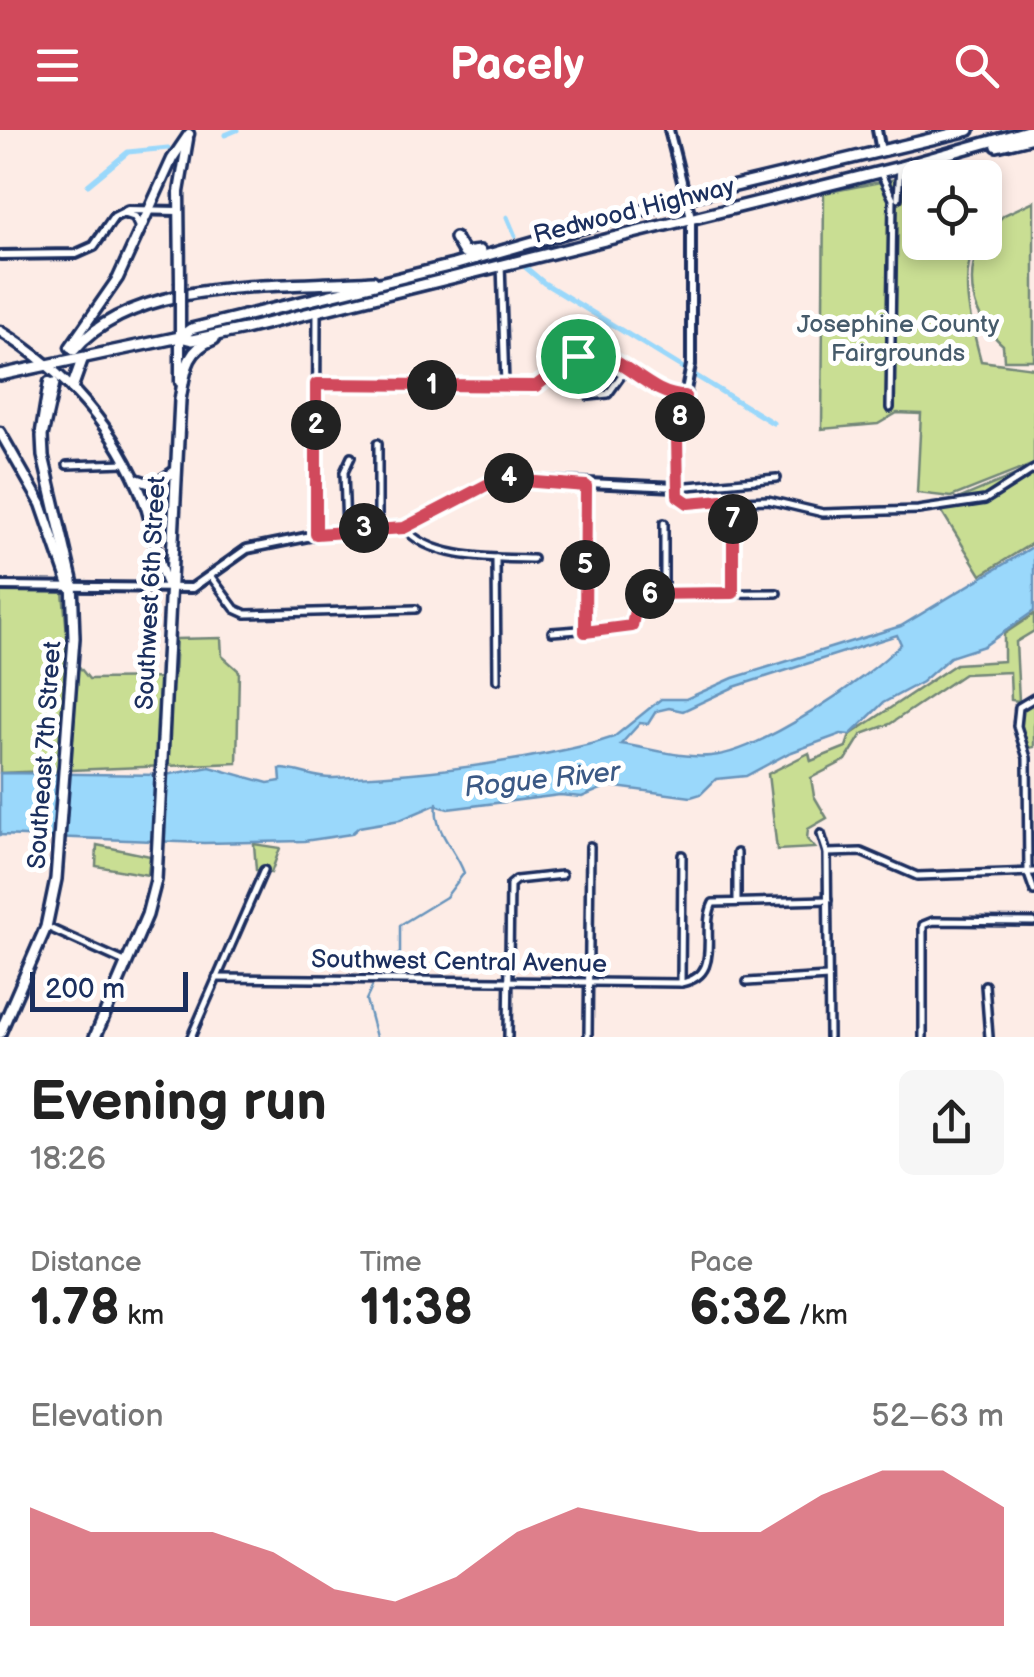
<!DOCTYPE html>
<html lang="en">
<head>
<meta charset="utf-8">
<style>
	:root { --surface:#fff; --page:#f6f6f6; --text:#222; --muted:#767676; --accent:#d1495b }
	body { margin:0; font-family:"Balsamiq Sans",sans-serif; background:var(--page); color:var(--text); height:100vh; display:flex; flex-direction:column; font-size:38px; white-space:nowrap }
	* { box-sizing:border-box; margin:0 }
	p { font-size:32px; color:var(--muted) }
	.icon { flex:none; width:55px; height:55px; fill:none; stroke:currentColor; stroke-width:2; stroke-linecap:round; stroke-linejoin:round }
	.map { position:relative; height:907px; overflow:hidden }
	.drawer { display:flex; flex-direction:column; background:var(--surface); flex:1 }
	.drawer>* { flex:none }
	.buttons { position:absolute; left:902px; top:30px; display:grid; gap:20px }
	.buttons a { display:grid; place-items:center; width:100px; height:100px; border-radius:15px; background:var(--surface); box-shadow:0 5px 15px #0003; font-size:50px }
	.scale { position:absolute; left:30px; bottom:25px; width:158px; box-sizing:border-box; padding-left:10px; border:5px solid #1b2f5e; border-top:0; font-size:28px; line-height:35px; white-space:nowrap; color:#1b2f5e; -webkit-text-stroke:8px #fff; paint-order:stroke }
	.pin { position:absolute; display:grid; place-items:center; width:85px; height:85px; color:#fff; margin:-42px; border:5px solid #fff; border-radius:50%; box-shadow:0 2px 10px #0007 }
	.km { position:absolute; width:50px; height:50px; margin:-25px; border-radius:50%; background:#222; color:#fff; font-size:28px; line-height:50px; text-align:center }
	.round { display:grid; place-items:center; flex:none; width:105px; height:105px; border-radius:15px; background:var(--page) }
	.overview { display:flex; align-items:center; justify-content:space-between; height:170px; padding:0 30px }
	h1 { font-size:55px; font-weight:600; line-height:75px }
	.metrics { display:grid; grid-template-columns:repeat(3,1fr); gap:15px; height:170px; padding:10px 30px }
	.metrics div { display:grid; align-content:center }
	.metrics b { font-size:50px; font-weight:600 }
	.metrics small { font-size:28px; font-weight:400 }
	.metrics p { font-size:28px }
	.chart { height:280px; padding:20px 30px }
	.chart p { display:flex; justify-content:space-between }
	.chart svg { width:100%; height:180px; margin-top:10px; fill:var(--accent); opacity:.7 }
	header { display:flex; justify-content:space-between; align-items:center; height:130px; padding:0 30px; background:var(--accent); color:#fff; font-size:45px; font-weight:600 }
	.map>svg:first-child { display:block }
</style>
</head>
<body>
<header><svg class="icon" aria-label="menu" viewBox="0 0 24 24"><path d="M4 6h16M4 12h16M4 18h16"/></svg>Pacely<svg class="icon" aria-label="search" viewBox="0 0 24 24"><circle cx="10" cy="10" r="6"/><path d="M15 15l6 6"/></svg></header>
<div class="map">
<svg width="1034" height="907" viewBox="0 0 1034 907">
	<rect width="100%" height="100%" fill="#fdece6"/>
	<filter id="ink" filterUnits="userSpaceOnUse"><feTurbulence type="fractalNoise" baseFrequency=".01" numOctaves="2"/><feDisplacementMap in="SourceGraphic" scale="20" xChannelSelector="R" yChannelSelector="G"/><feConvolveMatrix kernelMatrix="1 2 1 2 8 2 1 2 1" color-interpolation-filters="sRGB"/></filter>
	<g filter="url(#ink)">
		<!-- green -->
		<g fill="#c9de93" stroke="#728678" stroke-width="2.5">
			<path d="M962,36L967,47L920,48V112L976,113C958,149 971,193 981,231L1034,238V334L951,367L917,363L921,284L897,283L878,294L822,299L824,63Z"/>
			<path d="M1034,71V230H1004L1003,215C972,188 964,151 980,113L985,112V105L1004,85Z"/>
			<path d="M1034,337V412L981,445L939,377Z"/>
			<path d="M0,461L63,462L69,524L89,549L174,548L176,509L221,508L222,526L239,541L237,633L0,643Z"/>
			<path d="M1034,484V501L1016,512L1019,571L1011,570L1010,542L964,544L890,594L862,604L846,630L811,648L814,666L827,688L808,699L807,709L815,718L777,720L768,644L809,623L811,631L846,617L850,605L956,534L1004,531V504Z"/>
			<path d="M1034,571V617L1024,619L1019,577Z"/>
			<path d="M254,714L280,718L271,743L256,740Z"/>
			<path d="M97,715L150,726L148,745L96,736Z"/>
		</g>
		<!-- water -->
		<path fill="#9ad8fb" stroke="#6794bc" stroke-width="2.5" fill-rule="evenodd" d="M1034,416V481L984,516L950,527L922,552L883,573L850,605L841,604L789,623L746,646L716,649L701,664L691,667L608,656L582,667L560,665L448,679L435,675L400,690L359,697L351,704L304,711L204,713L0,705V643L165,645L210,637L268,653L281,651L280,639C298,639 315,649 333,648C421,645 509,634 595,613L614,607L661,569H686L733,548L901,496ZM897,505L901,514C865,551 760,622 711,626C682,629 650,618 621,614L640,593L648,594L656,581L669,578L683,581L734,557Z"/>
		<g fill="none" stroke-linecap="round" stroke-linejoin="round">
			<!-- stream -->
			<g stroke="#6794bc" stroke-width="2.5">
				<path d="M376,844L400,823V795L446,767L464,743C455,717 433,703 437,673"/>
				<path d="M372,857L366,870L376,907"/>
			</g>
			<!-- canal -->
			<g stroke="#9ad8fb" stroke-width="5">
				<path d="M225,5L237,0"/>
				<path d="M88,55L128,22L168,18"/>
				<path d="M507,87L515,106"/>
				<path d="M524,136L544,153L773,293"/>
			</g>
			<!-- primary-tunnel -->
			<path stroke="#d0c6cb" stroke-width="8" stroke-dasharray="8 4" stroke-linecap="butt" d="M49,252L70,217"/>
			<defs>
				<g id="minor">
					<path d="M881,44L893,69L890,278"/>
					<path d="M898,68L900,37"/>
					<path d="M501,134L505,255"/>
					<path d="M316,253L536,256L574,227L603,224L666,263L685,267"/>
					<path d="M589,266L608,264L626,239"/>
					<path d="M378,313V398"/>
					<path d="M67,335L126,333"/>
					<path d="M777,348L677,357L678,366L688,373L768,370L823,383L918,380L985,370L1034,339"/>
					<path d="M664,393V464"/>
					<path d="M404,397C429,430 495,428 533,429"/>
					<path d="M346,399L344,342L351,327"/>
					<path d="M316,404L317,182"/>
					<path d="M496,428L497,550"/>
					<path d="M212,448L235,479L246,484L416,479"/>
					<path d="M733,463V369"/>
					<path d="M585,501L586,355"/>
					<path d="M552,502L632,496L637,470L646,464L777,463"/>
					<path d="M1034,568L1019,577L1017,596L1027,628L1028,744L1034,761"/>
					<path d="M821,704L827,723L829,907"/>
					<path d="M827,723L861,722L917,746L1034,742"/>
					<path d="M737,770V723"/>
					<path d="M47,797L127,833"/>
					<path d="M216,848L681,853C725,845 699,801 713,773L828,770"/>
					<path d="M747,852L828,847"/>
					<path d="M681,853L682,725"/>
					<path d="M985,855L989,907"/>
					<path d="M191,907L264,740"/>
					<path d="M508,907L510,755L516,750L562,745"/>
					<path d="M588,907L590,716"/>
					<path d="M923,907V795L933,791L1034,792"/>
				</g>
				<g id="tertiary">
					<path d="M877,0L881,21"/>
					<path d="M123,83L135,87L141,99"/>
					<path d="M0,125L76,124L94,116L114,87L128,80L179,81"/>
					<path d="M0,456L192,458L247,419L346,399L404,397L498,349L677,357V306L691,235V87L669,0"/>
				</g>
				<g id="primary">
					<path d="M180,152L179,62L188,9"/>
					<path d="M180,177V252"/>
					<path d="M0,201C65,241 117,299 144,371C155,400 155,435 171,461"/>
					<path d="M70,217L118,148L172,29L189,4"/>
					<path d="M41,301L49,252"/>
					<path d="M0,302L41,374L70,458"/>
					<path d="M136,349L154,355L175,341"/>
				</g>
				<g id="trunk">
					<path d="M997,16L1034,7"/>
					<path d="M455,108L464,123L480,121"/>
					<path d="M180,207L192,210L245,199L900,37L1031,0"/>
					<path d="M74,220C137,146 282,158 373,151"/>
					<path d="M0,245L180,207L191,199L453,135L689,67L969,0"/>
					<path d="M72,258L82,230"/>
					<path d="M0,903L46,797L56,749L74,508L72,450L43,326L42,306L54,253"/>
					<path d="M95,907L147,785L156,750L180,270C185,243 185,220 214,209"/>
				</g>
			</defs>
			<!-- minor casing -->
			<use href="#minor" stroke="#1b2f5e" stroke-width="12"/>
			<!-- tertiary casing -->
			<use href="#tertiary" stroke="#1b2f5e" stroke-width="14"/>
			<!-- primary casing -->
			<use href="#primary" stroke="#1b2f5e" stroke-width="15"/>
			<!-- trunk casing -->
			<use href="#trunk" stroke="#1b2f5e" stroke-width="16"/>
			<!-- minor -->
			<use href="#minor" stroke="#fff" stroke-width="5"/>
			<!-- tertiary -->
			<use href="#tertiary" stroke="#fff" stroke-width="6"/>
			<!-- primary -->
			<use href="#primary" stroke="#fff" stroke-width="8"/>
			<!-- trunk -->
			<use href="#trunk" stroke="#fff" stroke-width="9"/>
			<defs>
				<path id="primary-bridge" d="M180,152V177"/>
			</defs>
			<!-- primary-bridge casing -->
			<use href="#primary-bridge" stroke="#1b2f5e" stroke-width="15" stroke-linecap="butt"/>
			<!-- primary-bridge -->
			<use href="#primary-bridge" stroke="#fff" stroke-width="8"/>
		</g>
	</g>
	<g fill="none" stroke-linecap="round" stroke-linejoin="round" filter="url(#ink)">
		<defs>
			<path id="route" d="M591,223C626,227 649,266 685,266L677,306L678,366L688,373L733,369V463L646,464L637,470L632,496L585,502L586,356L498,349L404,398L316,404V254L536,256L574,227Z"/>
		</defs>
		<!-- route casing -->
		<use href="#route" stroke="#fff" stroke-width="20"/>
		<!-- route -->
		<use href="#route" stroke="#d1495b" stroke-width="12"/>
	</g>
	<g text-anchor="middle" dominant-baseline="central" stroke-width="10" stroke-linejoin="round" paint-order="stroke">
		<!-- street labels -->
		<g font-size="25" fill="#1b2f5e" stroke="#fff">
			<text transform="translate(634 81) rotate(-14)">Redwood Highway</text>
			<text transform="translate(151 463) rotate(-87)">Southwest 6th Street</text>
			<text transform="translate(45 625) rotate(-86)">Southeast 7th Street</text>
			<text transform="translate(459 832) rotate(1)">Southwest Central Avenue</text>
		</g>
		<!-- park labels -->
		<g font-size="25" fill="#465b6b" stroke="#fff">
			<text x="898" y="194">Josephine County<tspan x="898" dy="29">Fairgrounds</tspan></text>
		</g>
		<!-- water labels -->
		<g font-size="28" font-style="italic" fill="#3b5985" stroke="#fff">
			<text transform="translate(542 650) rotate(-6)">Rogue River</text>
		</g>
	</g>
</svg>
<div class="buttons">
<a><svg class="icon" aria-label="locate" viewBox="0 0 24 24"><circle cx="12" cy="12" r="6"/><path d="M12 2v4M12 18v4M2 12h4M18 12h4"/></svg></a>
</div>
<div class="scale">200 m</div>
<div class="pin" style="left:578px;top:226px;background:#1e9e55"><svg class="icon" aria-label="arrive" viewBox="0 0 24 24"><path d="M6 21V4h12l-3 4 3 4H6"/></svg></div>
<b class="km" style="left:432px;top:255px">1</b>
<b class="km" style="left:316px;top:295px">2</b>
<b class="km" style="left:364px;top:398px">3</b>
<b class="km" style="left:509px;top:348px">4</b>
<b class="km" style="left:585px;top:435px">5</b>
<b class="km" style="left:650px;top:464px">6</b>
<b class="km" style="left:733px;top:389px">7</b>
<b class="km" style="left:680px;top:287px">8</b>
</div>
<section class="drawer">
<div class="overview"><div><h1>Evening run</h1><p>18:26</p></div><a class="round"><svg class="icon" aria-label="share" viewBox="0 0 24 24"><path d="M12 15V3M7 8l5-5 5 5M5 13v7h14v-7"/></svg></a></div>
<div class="metrics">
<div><p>Distance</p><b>1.78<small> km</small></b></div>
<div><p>Time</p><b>11:38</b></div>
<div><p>Pace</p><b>6:32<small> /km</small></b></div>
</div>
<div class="chart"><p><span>Elevation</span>52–63 m</p>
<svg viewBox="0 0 160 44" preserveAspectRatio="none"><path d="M0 44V15L10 21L20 21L30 21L40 26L50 35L60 38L70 32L80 21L90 15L100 18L110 21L120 21L130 12L140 6L150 6L160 15V44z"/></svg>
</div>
</section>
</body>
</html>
